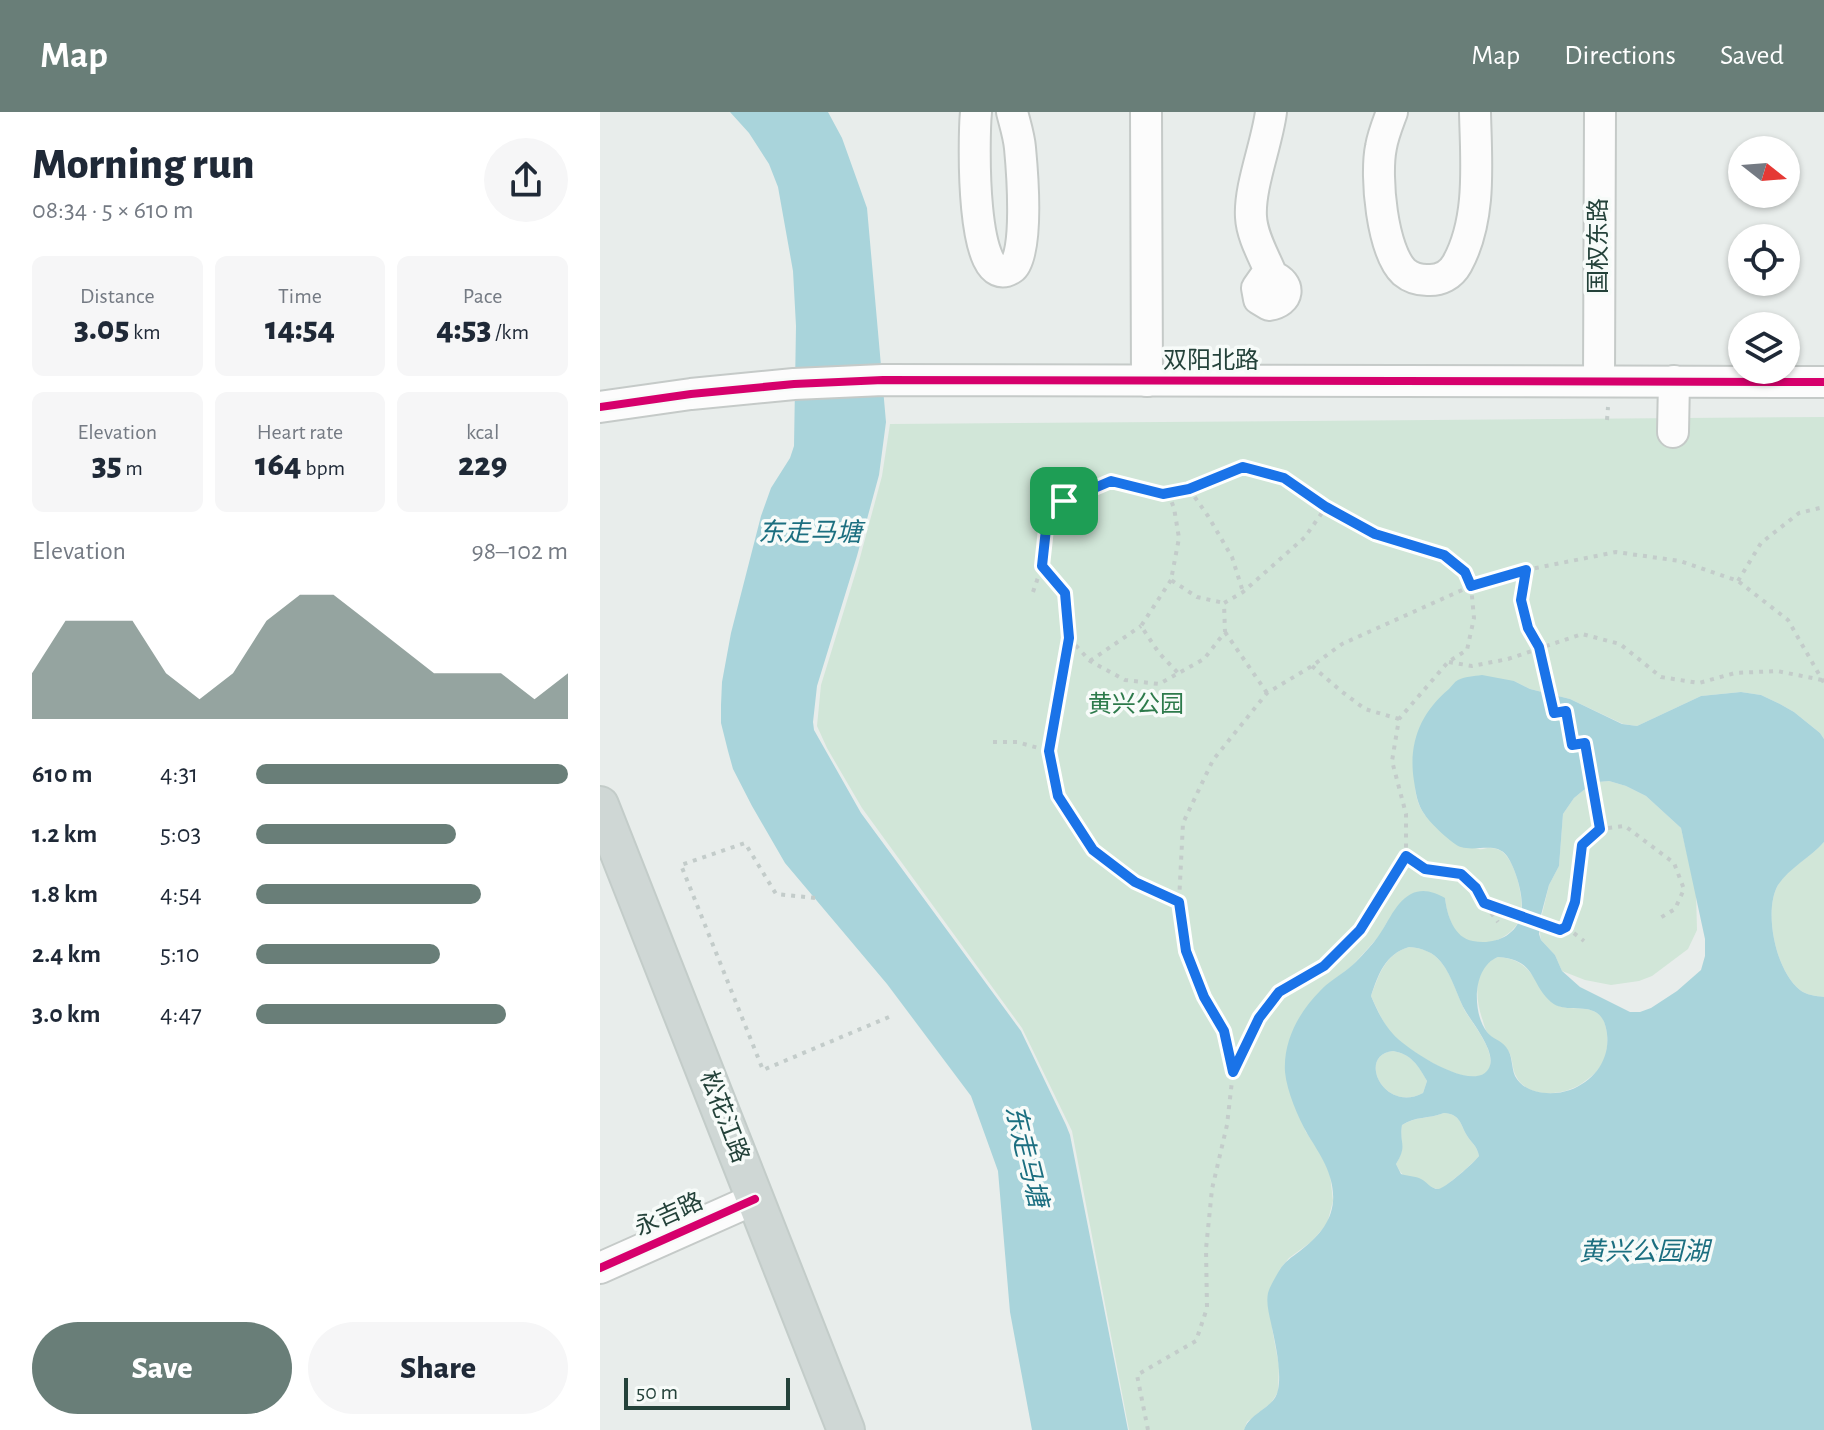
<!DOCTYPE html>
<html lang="en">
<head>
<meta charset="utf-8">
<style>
	:root { --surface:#fff; --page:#f6f6f7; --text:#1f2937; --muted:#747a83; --accent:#697e78 }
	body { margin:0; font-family:"Alegreya Sans","Noto Sans SC",sans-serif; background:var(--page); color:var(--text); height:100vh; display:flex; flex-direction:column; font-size:30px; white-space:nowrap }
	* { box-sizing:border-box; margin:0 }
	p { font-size:26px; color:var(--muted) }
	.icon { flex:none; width:44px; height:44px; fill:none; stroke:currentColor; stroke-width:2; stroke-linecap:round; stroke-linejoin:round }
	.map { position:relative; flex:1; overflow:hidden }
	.side { display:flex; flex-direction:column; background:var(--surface); width:600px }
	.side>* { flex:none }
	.needle { width:52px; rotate:107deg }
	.buttons { position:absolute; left:1128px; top:24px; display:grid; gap:16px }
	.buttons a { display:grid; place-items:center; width:72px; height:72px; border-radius:50%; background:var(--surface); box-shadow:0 2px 6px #0004; font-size:40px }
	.scale { position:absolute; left:24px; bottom:20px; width:166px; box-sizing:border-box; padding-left:8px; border:4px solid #24423a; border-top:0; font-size:22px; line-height:28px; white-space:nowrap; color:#24423a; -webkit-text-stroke:6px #f7fbf9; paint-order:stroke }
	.pin { position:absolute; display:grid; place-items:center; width:68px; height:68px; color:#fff; margin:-34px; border-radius:16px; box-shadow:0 4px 12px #0006 }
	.round { display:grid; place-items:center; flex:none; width:84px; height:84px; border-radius:42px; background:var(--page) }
	.overview { display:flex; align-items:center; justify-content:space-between; height:136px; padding:0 32px }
	h1 { font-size:44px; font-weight:800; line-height:60px }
	.stats { display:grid; grid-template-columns:repeat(3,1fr); gap:12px; height:136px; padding:8px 32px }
	.stats div { display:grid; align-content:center; border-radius:12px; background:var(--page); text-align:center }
	.stats b { font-size:34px; font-weight:800 }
	.stats small { font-size:22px; font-weight:400 }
	.stats p { font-size:22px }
	.chart { height:224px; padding:16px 32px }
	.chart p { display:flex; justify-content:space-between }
	.chart svg { width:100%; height:144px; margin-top:8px; fill:var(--accent); opacity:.7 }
	.cta { display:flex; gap:16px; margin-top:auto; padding:16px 32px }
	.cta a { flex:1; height:92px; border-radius:48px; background:var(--accent); color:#fff; font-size:32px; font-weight:800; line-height:92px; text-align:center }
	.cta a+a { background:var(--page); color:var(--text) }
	ul { padding:0 32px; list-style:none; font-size:26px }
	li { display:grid; grid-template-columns:128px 96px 1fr; align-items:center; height:60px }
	li i { height:20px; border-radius:10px; background:var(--accent) }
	header { display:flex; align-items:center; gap:48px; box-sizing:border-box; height:112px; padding:0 40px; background:var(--accent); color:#fff }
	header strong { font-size:38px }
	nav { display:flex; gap:44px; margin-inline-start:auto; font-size:28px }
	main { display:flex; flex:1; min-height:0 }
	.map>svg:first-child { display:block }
</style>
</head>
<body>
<header>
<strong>Map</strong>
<nav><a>Map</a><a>Directions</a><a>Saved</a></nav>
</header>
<main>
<section class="side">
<div class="overview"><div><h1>Morning run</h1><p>08:34 · 5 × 610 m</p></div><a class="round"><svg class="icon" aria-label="share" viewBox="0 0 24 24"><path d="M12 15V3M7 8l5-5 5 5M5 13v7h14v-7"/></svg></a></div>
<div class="stats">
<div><p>Distance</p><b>3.05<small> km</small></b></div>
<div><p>Time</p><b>14:54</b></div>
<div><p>Pace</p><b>4:53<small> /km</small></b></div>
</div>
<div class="stats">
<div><p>Elevation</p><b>35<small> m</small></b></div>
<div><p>Heart rate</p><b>164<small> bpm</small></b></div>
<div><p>kcal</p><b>229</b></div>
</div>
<div class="chart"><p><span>Elevation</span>98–102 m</p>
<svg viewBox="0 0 160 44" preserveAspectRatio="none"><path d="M0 44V30L10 14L20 14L30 14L40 30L50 38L60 30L70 14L80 6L90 6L100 14L110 22L120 30L130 30L140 30L150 38L160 30V44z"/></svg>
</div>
<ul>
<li><b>610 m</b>4:31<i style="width:100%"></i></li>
<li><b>1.2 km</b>5:03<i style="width:64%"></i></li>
<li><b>1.8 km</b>4:54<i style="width:72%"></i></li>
<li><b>2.4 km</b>5:10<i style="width:59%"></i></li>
<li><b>3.0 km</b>4:47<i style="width:80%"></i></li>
</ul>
<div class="cta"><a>Save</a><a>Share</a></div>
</section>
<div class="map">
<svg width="1224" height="1318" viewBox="0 0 1224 1318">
	<rect width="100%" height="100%" fill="#e8edeb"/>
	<!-- green -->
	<g fill="#d1e6d8">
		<path d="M1224,305V627L1220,621L1194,600L1180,592L1161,583L1141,580L1101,584L1037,614L1023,612L970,587L930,577L914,569L815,672C816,702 832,713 857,726C863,729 872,736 879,737C883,738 887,735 891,736C906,736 913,753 917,766C920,776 923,792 921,803C915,828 875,842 857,821C850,812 846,797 845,786L787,810L780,823L752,854L722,877L691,982L706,1020L720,1041L730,1062L733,1089L727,1112L711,1130L689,1146L680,1157L676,1167L672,1216L679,1254L678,1280L671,1291L647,1310L644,1318H529L472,1019L422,916L262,696L227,636L217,614L221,573L258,453L282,364L290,312Z"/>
		<path d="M1009,669L1026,674L1046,684L1081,716L1096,780L1097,818L1088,837L1052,864L1039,869L1011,873L985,868L962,859L955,843L941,828L939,815L949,773L959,754L963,702L974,686L985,677L998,670Z"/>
		<path d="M1224,730V885C1216,884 1206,883 1200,878C1176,860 1163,799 1178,773C1188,756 1211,745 1224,730Z"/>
		<path d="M809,835C822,836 832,839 841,850C852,863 857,883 865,899C873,912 899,943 888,959C871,981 805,936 792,922C783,911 777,897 771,884C779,863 785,842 809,835Z"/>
		<path d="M898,845C921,847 928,856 940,874C943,879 946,886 951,889C962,901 984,892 997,901C1004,905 1006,914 1007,922C1009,947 1001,959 981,972C963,984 927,987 916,964C912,957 913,947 909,940C904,930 893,929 887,920C886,919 883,910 883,909C875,888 872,855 898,845Z"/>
		<path d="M793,939C811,942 818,953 827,969L823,981C784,1002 756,943 793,939Z"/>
		<path d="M844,1001C859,1002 860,1010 866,1022C871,1031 877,1033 879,1044C876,1049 843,1077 840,1077C835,1078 808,1066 803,1063C800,1060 798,1056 796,1052C807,1034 799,1031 802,1013C816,1004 829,1007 844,1001Z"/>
	</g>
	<!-- water -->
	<g fill="#a9d4db" fill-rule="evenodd">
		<path d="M130,0H228L242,26L267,96L286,310L279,363L257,444L217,574L213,610L214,618L261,701L421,919L466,1013L470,1023L528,1318H432L410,1200L398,1059L371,984L287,872L185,751L152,694L133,657L128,639L121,611V593L122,570L131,521L161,404L171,376L190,346L194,334L196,214L193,159L178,75L169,52L149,21Z"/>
		<path d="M882,563L914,569L930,577L970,587L1022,612L1037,614L1101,584L1141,580L1161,583L1180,592L1194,600L1220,621L1224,627V730C1211,745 1189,756 1178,773C1163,799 1176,860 1200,878C1206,883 1216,884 1224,885V1318H644C650,1300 675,1296 678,1278C682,1259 675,1230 671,1211C669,1202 666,1191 668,1181C670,1174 675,1166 679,1159C684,1150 692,1145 700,1139C717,1126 731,1111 733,1090C735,1064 721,1044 708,1023C698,1005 687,980 685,960C683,929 699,900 720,879C728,870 739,864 749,856C758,849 766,839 774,830C787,815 793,792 811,782C823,776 834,780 845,786C847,803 854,826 873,829C893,833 916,825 921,803C925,787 916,757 907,744C896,729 877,740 861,735C853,733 830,711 825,703C817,692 816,682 814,669C808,632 820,601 849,577C852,574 854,570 858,568C864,565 874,564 882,563ZM1009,669L1026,674L1046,684L1081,716L1105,827V844L1101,858L1077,879L1051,896L1040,900H1030L980,875L962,859L955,843L941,828L939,822L941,803L949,773L959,754L963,702L974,686L985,677L998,670ZM809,835C822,836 833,840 841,850C853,865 857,885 866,900C874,913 897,941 889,956C875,983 806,937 793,922C783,911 777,898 771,884C778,863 785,842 809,835ZM898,845C937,848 929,870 951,890C963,901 984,892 997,901C1004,906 1006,914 1007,922C1010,948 994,969 970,978C953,984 925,983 915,964C911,955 913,943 906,935C901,928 892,927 887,920C872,901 872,855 898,845ZM793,939C811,942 818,953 827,969L823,981C784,1002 756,943 793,939ZM844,1001C859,1002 860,1010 866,1022C871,1031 877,1033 879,1044C875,1050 843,1078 838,1077C831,1077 827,1070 821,1067C816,1064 807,1064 801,1062L796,1052C808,1033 799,1032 802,1013C815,1004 829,1007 844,1001Z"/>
	</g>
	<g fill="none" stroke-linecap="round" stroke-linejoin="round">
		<defs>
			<g id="minor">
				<path d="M376,0C374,19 369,185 412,156C429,145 422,57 420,36C419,24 415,12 412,0"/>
				<path d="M546,0L547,269"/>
				<path d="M671,0C667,32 649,75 651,105C652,125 665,146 672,164C692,172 689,190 669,193L659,187L657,176L664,166L672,164"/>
				<path d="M792,0C788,11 783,23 781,35C775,64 782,139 804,160C810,165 819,168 827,168C840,169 851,163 857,152C882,107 876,49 875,0"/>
				<path d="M999,268L1000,0"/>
				<path d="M0,295L91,282L194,272L283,268L1224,270"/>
				<path d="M1073,320L1074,269"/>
				<path d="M0,1156L155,1087"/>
			</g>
			<path id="major" d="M0,693L246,1318"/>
		</defs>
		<!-- minor casing -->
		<use href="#minor" stroke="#c5cac8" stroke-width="34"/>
		<!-- major casing -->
		<use href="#major" stroke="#c3ccc9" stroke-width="40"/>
		<!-- path -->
		<g stroke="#c3ccca" stroke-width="4" stroke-dasharray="4 6" stroke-linecap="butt">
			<path d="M1007,308L1008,295"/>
			<path d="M589,377L608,404L632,445L643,480"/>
			<path d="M568,381L574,396L579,426L571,468L597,485L624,491"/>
			<path d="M926,458L921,488L928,516L939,535L954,601L966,599L972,633L985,631L1000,717"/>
			<path d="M571,468L541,514L559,541L579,562"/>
			<path d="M1138,469L1161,431L1199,401L1224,395"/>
			<path d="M433,480L442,454"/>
			<path d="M625,520L667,581"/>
			<path d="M469,526L490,549L525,568L559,572L604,547L625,520L624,491L643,480L705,425L726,395"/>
			<path d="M490,549L541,514"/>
			<path d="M849,550L872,554L908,547L982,522L1020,532L1061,565L1099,571L1135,561L1177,559L1222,568"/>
			<path d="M712,554L741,579L765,597L799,607"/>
			<path d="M393,630H417L449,639"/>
			<path d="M806,745L825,757L861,762L876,776L884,791L960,818L966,815L975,790L982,733L1000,717L1025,714L1074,751L1084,777L1075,797L1060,806"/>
			<path d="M215,786L176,782L145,731L81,753L163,958L289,905"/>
			<path d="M579,790L535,770L493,738L458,684L449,639L469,526L465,481L442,454L446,417L464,389L511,369L563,382L589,377L643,355L684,366L726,395L775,422L844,443L865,460L871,474L874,506L867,538L848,550L799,607L792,649L806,702V744L760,818L724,854L679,880L659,906L633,960"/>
			<path d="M885,793L898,810"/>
			<path d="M966,815L984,829"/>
			<path d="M548,1318L537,1263L596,1229L607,1196L606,1137L612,1077L627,1013L633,960L624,919L604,885L586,839L579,790L583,711L613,648L667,581L712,554L742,532L871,474L926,458L1016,440L1080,449L1138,469L1188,508L1224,571"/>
		</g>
		<!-- minor -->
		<use href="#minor" stroke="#fcfcfc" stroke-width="30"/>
		<!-- major -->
		<use href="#major" stroke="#cfd7d5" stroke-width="36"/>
		<defs>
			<g id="cycleway">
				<path d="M0,295L91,282L194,272L283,268L1224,270"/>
				<path d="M0,1156L155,1087"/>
			</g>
		</defs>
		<!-- cycleway casing -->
		<use href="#cycleway" stroke="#f7fbf9" stroke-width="13"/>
		<!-- cycleway -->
		<use href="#cycleway" stroke="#d6006c" stroke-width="8"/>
	</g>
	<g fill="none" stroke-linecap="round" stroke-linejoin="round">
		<defs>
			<path id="route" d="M643,355L684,366L726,395L775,422L844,443L865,460L871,474L926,458L921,488L928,516L939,535L954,601L966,599L972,633L985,631L1000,717L982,733L975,790L966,815L960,818L884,791L876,776L861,762L825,757L806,744L760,818L724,854L679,880L659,906L633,960L624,919L604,885L586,839L579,790L535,770L493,738L458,684L449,639L469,526L465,481L442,454L446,417L464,389L511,369L563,382L589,377Z"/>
		</defs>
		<!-- route casing -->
		<use href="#route" stroke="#fff" stroke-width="16"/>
		<!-- route -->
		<use href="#route" stroke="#1a73e8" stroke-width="10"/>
	</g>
	<g text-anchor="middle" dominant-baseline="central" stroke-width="7" stroke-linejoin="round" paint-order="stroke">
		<!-- street labels -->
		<g font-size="24" fill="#24423a" stroke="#f7fbf9">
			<text transform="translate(999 134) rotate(-90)">国权东路</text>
			<text x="611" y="249">双阳北路</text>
			<text transform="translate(124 1005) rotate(69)">松花江路</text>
			<text transform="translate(69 1103) rotate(-24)">永吉路</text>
		</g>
		<!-- park labels -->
		<g font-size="24" fill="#2d7a4b" stroke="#f7fbf9">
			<text x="536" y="593">黄兴公园</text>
		</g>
		<!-- water labels -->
		<g font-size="26" font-style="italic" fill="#1c6f80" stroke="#f7fbf9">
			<text x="210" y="421">东走马塘</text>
			<text transform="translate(426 1044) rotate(76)">东走马塘</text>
			<text x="1044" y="1140">黄兴公园湖</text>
		</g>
	</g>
</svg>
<div class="buttons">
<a><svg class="needle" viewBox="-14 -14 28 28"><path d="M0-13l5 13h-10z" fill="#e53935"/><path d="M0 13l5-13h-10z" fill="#747a83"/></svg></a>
<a><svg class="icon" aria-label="locate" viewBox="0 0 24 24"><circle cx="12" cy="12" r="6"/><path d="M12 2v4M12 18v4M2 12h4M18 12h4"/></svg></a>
<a><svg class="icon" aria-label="layers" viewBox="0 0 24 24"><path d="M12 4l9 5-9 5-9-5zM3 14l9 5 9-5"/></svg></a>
</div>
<div class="scale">50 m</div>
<div class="pin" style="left:464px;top:389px;background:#1e9e55"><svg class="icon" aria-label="arrive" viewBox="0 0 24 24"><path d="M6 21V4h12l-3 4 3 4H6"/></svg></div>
</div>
</main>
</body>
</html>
